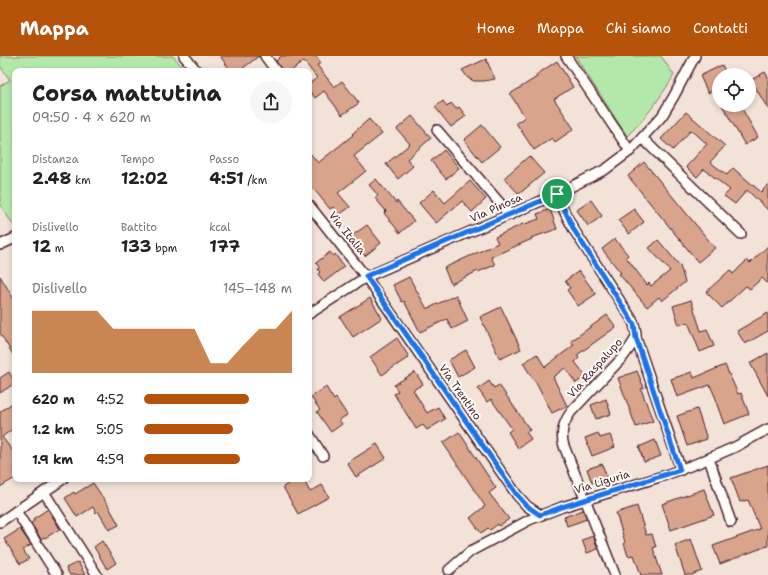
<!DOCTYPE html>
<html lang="it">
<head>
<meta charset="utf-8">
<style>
	:root { --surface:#fff; --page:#f6f6f6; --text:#222; --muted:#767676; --accent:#b45309 }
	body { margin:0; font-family:"Shantell Sans",sans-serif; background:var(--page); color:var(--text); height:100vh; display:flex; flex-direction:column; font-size:15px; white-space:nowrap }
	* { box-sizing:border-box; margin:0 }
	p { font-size:13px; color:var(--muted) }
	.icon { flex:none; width:22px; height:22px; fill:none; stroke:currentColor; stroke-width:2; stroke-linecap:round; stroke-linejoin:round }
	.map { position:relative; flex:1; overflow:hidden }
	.side { position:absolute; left:12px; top:12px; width:300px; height:414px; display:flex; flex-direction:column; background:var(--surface); border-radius:8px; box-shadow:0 2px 6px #0003 }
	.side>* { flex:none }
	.fabs { position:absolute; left:712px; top:12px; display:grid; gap:8px }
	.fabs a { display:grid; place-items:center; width:44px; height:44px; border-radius:50%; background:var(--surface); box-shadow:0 2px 6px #0003; font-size:20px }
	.pin { position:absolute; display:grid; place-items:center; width:34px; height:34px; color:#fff; margin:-17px; border:2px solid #fff; border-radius:50%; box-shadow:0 1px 4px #0007 }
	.round { display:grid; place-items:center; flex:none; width:42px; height:42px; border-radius:21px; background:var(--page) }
	.summary { display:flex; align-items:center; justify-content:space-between; height:68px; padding:0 20px }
	h1 { font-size:22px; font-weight:700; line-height:30px }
	.figures { display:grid; grid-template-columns:repeat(3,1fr); gap:6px; height:68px; padding:4px 20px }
	.figures div { display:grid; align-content:center }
	.figures b { font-size:17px; font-weight:700 }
	.figures small { font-size:11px; font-weight:400 }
	.figures p { font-size:11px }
	.chart { height:112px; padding:8px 20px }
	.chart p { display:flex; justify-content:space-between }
	.chart svg { width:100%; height:72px; margin-top:4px; fill:var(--accent); opacity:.7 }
	ul { padding:0 20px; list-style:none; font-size:13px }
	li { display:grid; grid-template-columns:64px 48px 1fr; align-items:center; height:30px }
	li i { height:10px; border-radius:5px; background:var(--accent) }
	header { display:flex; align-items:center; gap:24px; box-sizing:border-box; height:56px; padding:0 20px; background:var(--accent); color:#fff }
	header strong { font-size:19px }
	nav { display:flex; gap:22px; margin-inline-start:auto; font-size:14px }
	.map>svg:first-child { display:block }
</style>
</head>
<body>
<header>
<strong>Mappa</strong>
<nav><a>Home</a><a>Mappa</a><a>Chi siamo</a><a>Contatti</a></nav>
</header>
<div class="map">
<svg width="768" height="519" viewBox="0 0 768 519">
	<rect width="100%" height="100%" fill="#f2e2d7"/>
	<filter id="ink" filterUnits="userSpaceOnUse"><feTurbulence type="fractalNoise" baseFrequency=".025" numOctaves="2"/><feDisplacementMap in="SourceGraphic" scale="8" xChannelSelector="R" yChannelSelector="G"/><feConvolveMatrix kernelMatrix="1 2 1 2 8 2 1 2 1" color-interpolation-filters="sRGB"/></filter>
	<g filter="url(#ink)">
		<!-- green -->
		<g fill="#b3e8aa" stroke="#7e846a">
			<path d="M0,0H173L186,15H15V170H14L0,149V30L10,24L0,10Z"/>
			<path d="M575,0H661L674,19C661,41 646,62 627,80Z"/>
		</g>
		<!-- building -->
		<g fill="#d8a48c" stroke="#4a1f2b">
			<path d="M220,0H259L239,15H231Z"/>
			<path d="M281,0H316L321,7L317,9L334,31L342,25L359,47L342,59L324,35L315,42L309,34V28L317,22L304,5L291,15H282L276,5Z"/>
			<path d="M486,3L495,23L484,25H474L468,22L462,14Z"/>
			<path d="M557,5L573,31L554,43L574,73L555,86L552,82L534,94L516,67L525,61L510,38L537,21L536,19Z"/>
			<path d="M722,9L727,19H719V32L708,37L700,20Z"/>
			<path d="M765,16L768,21V53L751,24Z"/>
			<path d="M443,45L447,51L451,47L456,53L459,51L466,60L451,71L435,51Z"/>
			<path d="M722,49H740L758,81L745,89Z"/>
			<path d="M686,56L725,90L710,106L727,119L733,112L761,136L768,129V154L747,134L735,148L724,140L730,134L704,113L697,121L686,111L707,88L695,77L691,74L673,94L661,83Z"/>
			<path d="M412,60L431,82L407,103L413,110L398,123L386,108L410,88L397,73Z"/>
			<path d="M369,63L382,78L354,100L366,115L338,137L350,151L339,159L333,151L330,153L313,132L309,136V96L318,107L353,79L352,78Z"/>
			<path d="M482,69L500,91L482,106L464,84Z"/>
			<path d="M444,94L459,112L446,123L431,105Z"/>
			<path d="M529,100L544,117L519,138L504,122Z"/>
			<path d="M644,106L715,192L698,206L628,120Z"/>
			<path d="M376,123L396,147L397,145L414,165L400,177L384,157L386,155L375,142L378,139L369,129Z"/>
			<path d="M470,125L486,143L472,156L462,145L436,167L419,147L434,134L445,147Z"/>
			<path d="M591,144L602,160L588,170L577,154Z"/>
			<path d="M550,153L557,173L531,182L532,183L491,201L495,209L478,216V215L451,228L444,212L498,187L495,181L525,167V168L539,163L537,158Z"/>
			<path d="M634,153L644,166L629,178L618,164Z"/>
			<path d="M367,169L381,187L365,200L350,181Z"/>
			<path d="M615,183L628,199L626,201L647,229L649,227L651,230L670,215L649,192L658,184L680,210L685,226L662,245L659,241L647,251L619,218L621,217L602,193Z"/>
			<path d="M768,190V228L762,222L750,233L746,230L722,252L706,236L730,214L733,218L747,204L750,207Z"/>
			<path d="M330,196L333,200L335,198L344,211L324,226L318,218L320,216L318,213L319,211L316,207Z"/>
			<path d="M579,215L596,238L578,250L567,234L570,232L565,225Z"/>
			<path d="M0,220L15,245V302L0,277Z"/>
			<path d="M409,221L427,253L456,239L468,265L452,273L447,263L420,276L404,245L402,246L393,229Z"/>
			<path d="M370,242L382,262L353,281L340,261Z"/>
			<path d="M691,244L701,275L707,273L714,290L700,296L688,266L679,269L673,250Z"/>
			<path d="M501,251L521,293L500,303L480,261Z"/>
			<path d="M768,257V275L745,288L737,275Z"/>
			<path d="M607,259L616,271L577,299L579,302L575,306L586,320L576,327L565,312L553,321L567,350L552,357L536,326H535L523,307L537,298L545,311L574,289L571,285Z"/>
			<path d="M397,282L409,301L382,319L370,301Z"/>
			<path d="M466,294L475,311L458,321L449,304Z"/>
			<path d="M768,297V340L750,307Z"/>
			<path d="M725,309L738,338L741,337L749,358L724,368L716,346L717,345L710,329L677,341L671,323L692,316L694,322Z"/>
			<path d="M637,315L644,332L641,333L653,365L636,371L618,322Z"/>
			<path d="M9,316L15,327L0,337V322Z"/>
			<path d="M415,316L423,328L413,334L427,357L438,351L445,363L427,374L423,369L416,373L394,338L398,335L394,329Z"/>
			<path d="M489,325L494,332L499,329L530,374L526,376L531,383L518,392L508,376L512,373L491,343L487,346L478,333Z"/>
			<path d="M326,331L334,344L336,342L347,359L339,364L342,368L331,376L317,356L320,354L311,341Z"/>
			<path d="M606,343L611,358L596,363L591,349Z"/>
			<path d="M15,345V371L2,381L15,398V422L0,431V356Z"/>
			<path d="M697,353L707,383L687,390L677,360Z"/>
			<path d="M459,376L496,432L489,437L509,463L499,470L498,468L490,474L488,472L481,477L470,462L485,450L443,387Z"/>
			<path d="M598,377L600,382L610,379L615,391L592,400L585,382Z"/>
			<path d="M655,384L661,400L644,406L639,391Z"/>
			<path d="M377,388L386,402L356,421L347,407Z"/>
			<path d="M602,408L607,422L592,427L587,413Z"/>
			<path d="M768,409V491L767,490L720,508L713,490L760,473L748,444L740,446L731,422Z"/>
			<path d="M296,423H303L310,436L322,429L329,441L298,458L283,431Z"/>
			<path d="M93,427L108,449L119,469L109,474L98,455L96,457L93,451L77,461L65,442L74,436L75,438Z"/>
			<path d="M704,433L714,459L671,474L662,448Z"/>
			<path d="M637,450L646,479L652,478L656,491L653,492L662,519H641L634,499L628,500L624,487L625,486L616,457Z"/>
			<path d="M48,453L60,473L45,482L44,481L41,483L31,467L34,465L33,463Z"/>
			<path d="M583,454L587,463L567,470L564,461Z"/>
			<path d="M20,473L31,489L23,494L29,503L20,508L4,483Z"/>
			<path d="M593,480L598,493L587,497L582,484Z"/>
			<path d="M691,483L702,515L691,519H685L675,489Z"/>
			<path d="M102,485L116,507L107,513L94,491Z"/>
			<path d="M78,506L85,519H70L66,512Z"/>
		</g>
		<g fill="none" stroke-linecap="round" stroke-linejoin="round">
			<defs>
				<g id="minor">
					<path d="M184,0L197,15"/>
					<path d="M265,0L276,15"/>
					<path d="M566,0L630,95"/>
					<path d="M437,74L510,159"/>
					<path d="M642,82L741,178"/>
					<path d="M557,138L566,159L574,174L631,262L634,268L636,277V282L631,290L623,301L571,356C563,367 560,377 564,390L615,519"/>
					<path d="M309,149L366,221L517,439L527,450L540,459"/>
					<path d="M0,189L15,182"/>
					<path d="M309,258L366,221L557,138L606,113L630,95L662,60L674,40L695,0"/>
					<path d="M636,282L681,414"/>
					<path d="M309,378L323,400"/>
					<path d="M709,403L731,466"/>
					<path d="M44,436L97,519"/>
					<path d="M16,455L57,519"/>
					<path d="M0,466L63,423"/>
					<path d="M449,514L471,495L529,464L562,451L663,420L698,407L735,391L768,373"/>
				</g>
			</defs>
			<!-- minor casing -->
			<use href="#minor" stroke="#4a1f2b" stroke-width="12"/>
			<!-- minor -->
			<use href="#minor" stroke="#fdfcf7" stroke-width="9"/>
		</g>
	</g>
	<g fill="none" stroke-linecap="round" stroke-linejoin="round" filter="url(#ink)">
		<defs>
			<path id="route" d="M557,138L574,174L634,268L636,282L680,414L562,451L540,459L527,450L517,439L366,220Z"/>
		</defs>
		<!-- route casing -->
		<use href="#route" stroke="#fff" stroke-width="8"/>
		<!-- route -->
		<use href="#route" stroke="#1a73e8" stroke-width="5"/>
	</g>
	<g text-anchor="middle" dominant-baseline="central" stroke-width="4" stroke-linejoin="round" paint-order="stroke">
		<!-- street labels -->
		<g font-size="11" fill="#4a1f2b" stroke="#fdfcf7">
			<text transform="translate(496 152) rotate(-24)">Via Pinosa</text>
			<text transform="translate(347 177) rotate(51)">Via Italia</text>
			<text transform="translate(595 312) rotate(-48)">Via Raspalupo</text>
			<text transform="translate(460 336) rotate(55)">Via Trentino</text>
			<text transform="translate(602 426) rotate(-17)">Via Liguria</text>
		</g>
	</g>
</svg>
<div class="fabs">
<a><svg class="icon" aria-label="locate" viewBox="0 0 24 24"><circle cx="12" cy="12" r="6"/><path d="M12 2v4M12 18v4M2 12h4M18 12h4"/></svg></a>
</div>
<div class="pin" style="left:557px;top:138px;background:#1e9e55"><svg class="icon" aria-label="arrive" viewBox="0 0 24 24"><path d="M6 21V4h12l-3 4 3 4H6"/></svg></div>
<section class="side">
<div class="summary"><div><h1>Corsa mattutina</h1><p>09:50 · 4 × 620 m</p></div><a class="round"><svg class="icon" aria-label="share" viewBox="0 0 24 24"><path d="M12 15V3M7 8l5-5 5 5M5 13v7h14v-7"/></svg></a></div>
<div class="figures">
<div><p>Distanza</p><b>2.48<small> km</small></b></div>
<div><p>Tempo</p><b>12:02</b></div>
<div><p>Passo</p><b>4:51<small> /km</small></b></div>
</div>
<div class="figures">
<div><p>Dislivello</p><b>12<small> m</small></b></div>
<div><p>Battito</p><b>133<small> bpm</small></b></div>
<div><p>kcal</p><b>177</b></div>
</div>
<div class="chart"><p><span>Dislivello</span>145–148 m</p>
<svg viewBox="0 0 160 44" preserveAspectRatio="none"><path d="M0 44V6L10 6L20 6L30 6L40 6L50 17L60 17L70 17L80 17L90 17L100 17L110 38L120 38L130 27L140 17L150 17L160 6V44z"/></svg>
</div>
<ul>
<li><b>620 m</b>4:52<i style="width:71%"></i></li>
<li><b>1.2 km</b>5:05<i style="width:60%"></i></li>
<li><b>1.9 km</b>4:59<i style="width:65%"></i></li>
</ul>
</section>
</div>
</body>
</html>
